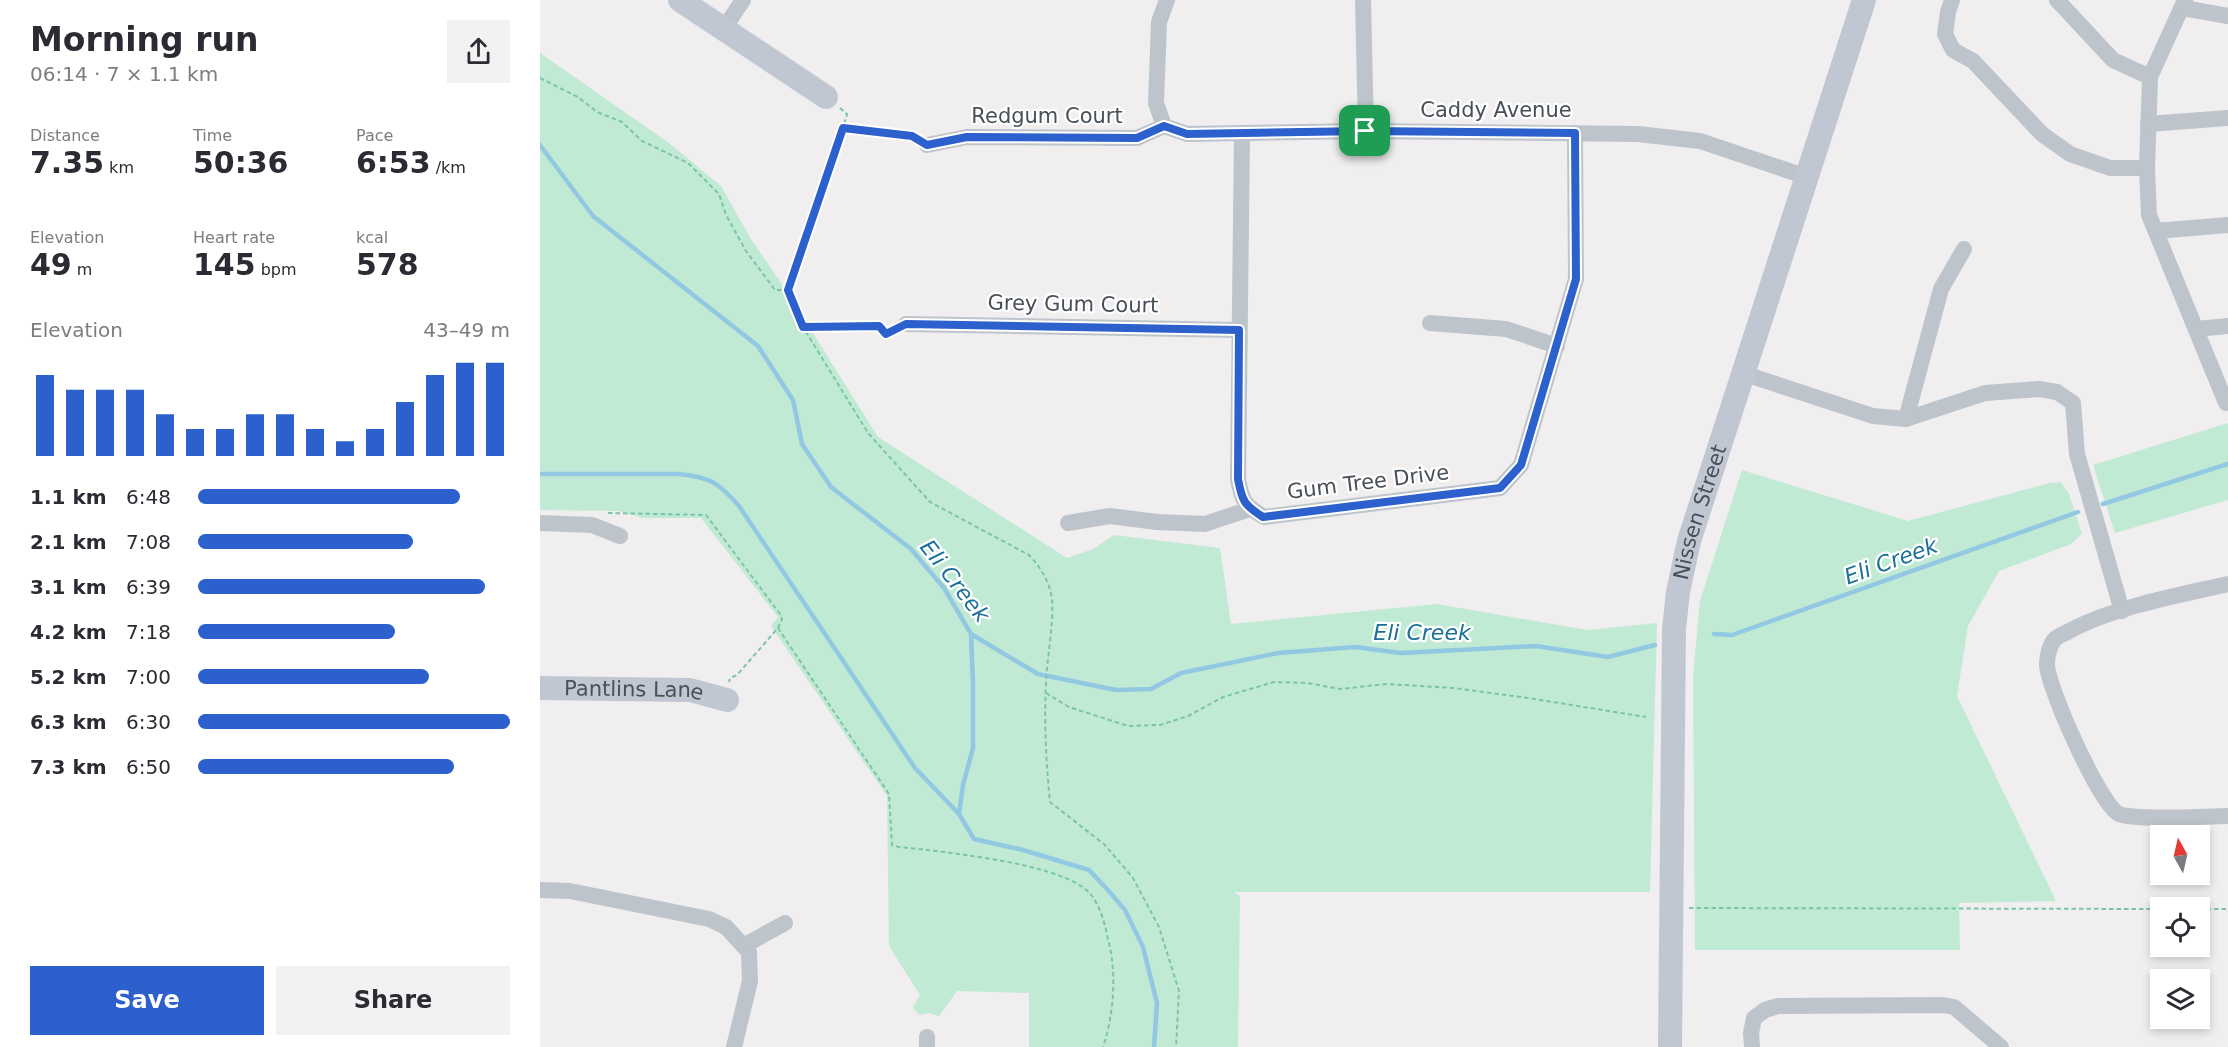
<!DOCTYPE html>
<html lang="en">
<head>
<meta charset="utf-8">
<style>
	:root { --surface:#fff; --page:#f2f2f3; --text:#2b2b33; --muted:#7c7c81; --accent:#2c60cc }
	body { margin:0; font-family:"DejaVu Sans",sans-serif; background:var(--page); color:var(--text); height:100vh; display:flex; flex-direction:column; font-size:22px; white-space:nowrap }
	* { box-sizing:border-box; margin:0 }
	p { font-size:20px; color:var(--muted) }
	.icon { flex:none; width:33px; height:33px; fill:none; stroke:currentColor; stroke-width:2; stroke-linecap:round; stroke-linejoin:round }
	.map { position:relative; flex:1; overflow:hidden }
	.panel { display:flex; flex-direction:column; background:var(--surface); width:540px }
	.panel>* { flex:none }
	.needle { width:39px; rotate:352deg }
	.fabs { position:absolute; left:1610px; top:825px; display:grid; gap:12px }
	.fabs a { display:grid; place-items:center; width:60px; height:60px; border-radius:0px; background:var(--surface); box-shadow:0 3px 9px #0003; font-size:30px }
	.pin { position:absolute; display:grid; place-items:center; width:51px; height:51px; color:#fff; margin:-26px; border-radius:12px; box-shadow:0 3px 9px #0006 }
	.round { display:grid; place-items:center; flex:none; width:63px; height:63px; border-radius:0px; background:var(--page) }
	.overview { display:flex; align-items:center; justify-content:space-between; height:102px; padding:0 30px }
	h1 { font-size:33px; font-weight:800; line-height:45px }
	.stats { display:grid; grid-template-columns:repeat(3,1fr); gap:9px; height:102px; padding:6px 30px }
	.stats div { display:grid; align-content:center }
	.stats b { font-size:30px; font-weight:800 }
	.stats small { font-size:16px; font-weight:400 }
	.stats p { font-size:16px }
	.chart { height:168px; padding:12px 30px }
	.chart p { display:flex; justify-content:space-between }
	.chart svg { width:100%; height:108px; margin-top:6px; stroke:var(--accent); stroke-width:6 }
	.cta { display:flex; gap:12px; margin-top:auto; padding:12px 30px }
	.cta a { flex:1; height:69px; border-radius:0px; background:var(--accent); color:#fff; font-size:24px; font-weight:800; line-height:69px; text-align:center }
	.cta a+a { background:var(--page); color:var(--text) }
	ul { padding:0 30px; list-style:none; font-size:20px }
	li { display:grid; grid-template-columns:96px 72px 1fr; align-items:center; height:45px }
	li i { height:15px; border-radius:8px; background:var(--accent) }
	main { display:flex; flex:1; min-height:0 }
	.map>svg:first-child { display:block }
</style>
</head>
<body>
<main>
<section class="panel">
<div class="overview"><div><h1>Morning run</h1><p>06:14 · 7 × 1.1 km</p></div><a class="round"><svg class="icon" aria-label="share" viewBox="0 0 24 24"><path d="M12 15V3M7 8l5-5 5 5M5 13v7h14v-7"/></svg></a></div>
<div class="stats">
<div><p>Distance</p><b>7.35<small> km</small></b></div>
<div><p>Time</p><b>50:36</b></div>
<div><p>Pace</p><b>6:53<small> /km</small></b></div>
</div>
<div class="stats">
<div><p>Elevation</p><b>49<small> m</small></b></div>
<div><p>Heart rate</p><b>145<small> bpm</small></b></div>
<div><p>kcal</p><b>578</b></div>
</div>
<div class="chart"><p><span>Elevation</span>43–49 m</p>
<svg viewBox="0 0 160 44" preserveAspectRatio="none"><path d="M5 44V11M15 44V17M25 44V17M35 44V17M45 44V27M55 44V33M65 44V33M75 44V27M85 44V27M95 44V33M105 44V38M115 44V33M125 44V22M135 44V11M145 44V6M155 44V6"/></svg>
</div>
<ul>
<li><b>1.1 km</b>6:48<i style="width:84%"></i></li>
<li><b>2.1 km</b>7:08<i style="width:69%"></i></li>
<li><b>3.1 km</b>6:39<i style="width:92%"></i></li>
<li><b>4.2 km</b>7:18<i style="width:63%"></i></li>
<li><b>5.2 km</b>7:00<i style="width:74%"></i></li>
<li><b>6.3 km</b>6:30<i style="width:100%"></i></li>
<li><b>7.3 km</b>6:50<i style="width:82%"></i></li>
</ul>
<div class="cta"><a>Save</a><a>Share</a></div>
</section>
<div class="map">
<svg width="1688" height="1047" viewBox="0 0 1688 1047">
	<rect width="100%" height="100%" fill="#f0eeee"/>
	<!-- green -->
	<g fill="#c1ead5">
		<path d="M0,53L129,143L181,186L211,239L246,290L338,437L527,558L553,549L574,535L680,548L691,624L897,604L1047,630L1117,623L1110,892H694L700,896L698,1047H489V993L417,991L399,1016L389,1013L379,1015L373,1008L380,995L349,946L347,796L231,626L238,617L161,518H102L79,511L0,510Z"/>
		<path d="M1688,423V500L1575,533L1553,465Z"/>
		<path d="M1202,470L1368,521L1510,483L1521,482L1529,494L1542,534L1531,544L1459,571L1428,626L1417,696L1516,901L1419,903L1420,950H1155L1153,675L1160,601Z"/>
	</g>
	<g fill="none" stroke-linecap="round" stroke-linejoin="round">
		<!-- stream -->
		<g stroke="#92c8e2" stroke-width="4.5">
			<path d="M0,145L53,216L218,346L253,400L262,444L291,487L371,549L404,588L431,634L498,674L576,690L611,689L641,673L738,653L815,647L861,653L996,646L1068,657L1115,645"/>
			<path d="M0,474H139C170,477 179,483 199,506L375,768L419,814"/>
			<path d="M1563,504L1688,464"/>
			<path d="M431,634L433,684V748L423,785L419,814L434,839L483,850L549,870L567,889L585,910L603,947L617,1003L614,1047"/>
			<path d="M1174,634L1192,635L1538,512"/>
		</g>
		<!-- path -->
		<g stroke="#7cc4a9" stroke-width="2" stroke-dasharray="4.5 3" stroke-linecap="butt">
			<path d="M0,78L38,97L57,112L82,122L102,141L148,163L179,194L186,215L206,251L235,290H248"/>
			<path d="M300,108L307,114L303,128L248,290L263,327L328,433L390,502L489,555C501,568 510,582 512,600C514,624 507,657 506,682C504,723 506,762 510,802L565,845L593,878L619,927L639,991L636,1047"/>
			<path d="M303,128L375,138"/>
			<path d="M263,327L339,326L347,334L353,331"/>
			<path d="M68,513L166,515L240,614L242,619L238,628L197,675L190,678L189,682"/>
			<path d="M238,628L349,794L352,845C363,849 376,848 388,850C425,855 531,866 552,896C561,908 565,925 568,939C577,972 574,1014 563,1047"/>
			<path d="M506,693L529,707L588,726L620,725L648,716L683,697L734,682L767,683L800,689L846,684L914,688L988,698L1106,717"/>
			<path d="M1149,908L1620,909"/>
			<path d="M1659,909H1688"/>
		</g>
		<!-- street -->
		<g stroke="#bec4cb" stroke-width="16">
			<path d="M627,0L619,22L616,103L624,126L647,134L826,131L1098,134L1160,141L1267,177"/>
			<path d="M823,0L826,131"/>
			<path d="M1412,0L1408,12L1405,34L1413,50L1433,61L1502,134L1530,154L1570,168H1607"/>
			<path d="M1517,0L1573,60L1610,77"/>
			<path d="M1645,0L1610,77L1607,168L1609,215L1686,403"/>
			<path d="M1643,8L1688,16"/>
			<path d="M183,30L203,0"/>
			<path d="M1608,124L1688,118"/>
			<path d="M702,134L698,479C702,501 704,505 724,517L960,488L981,465L1036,279L1035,133"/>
			<path d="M387,145L427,137L597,138L624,126"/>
			<path d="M1616,231L1688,225"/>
			<path d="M890,323L966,329L1017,346"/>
			<path d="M366,324L699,330"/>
			<path d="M1656,329L1688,326"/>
			<path d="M1202,373L1333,416L1366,419L1445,393L1499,389L1517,392L1533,403L1537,454L1582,611"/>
			<path d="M1366,419L1401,289L1424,249"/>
			<path d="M0,523L52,525L80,536"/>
			<path d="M528,523L570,516L617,522L665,524L710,509"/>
			<path d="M1688,584C1639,595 1575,607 1531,630C1527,633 1519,635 1515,639C1510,644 1507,656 1507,664C1507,686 1560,805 1579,814C1597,821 1665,816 1688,816"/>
			<path d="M0,890L30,891L169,919L186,927L209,952L210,981L194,1047"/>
			<path d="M205,945L245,923"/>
			<path d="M387,1047V1037"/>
			<path d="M1212,1047L1211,1033L1214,1018L1225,1010L1238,1006L1403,1005L1414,1007L1461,1047"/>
		</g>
		<!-- secondary -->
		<g stroke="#c0c7d3" stroke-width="24">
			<path d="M140,0L286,97"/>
			<path id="s1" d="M0,688L150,690L187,700"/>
			<path id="s2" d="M1130,1047L1134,629L1138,592L1149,541L1324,0"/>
		</g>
	</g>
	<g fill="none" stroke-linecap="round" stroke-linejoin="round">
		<defs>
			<path id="route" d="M624,126L647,134L825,131L1035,133L1036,279L981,465L960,488L723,517C704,505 702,501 698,479L699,330L366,324L346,334L339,326L263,327L248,290L303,128L372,136L387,145L427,137L597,138Z"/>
		</defs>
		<!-- route casing -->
		<use href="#route" stroke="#fff" stroke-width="12"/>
		<!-- route -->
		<use href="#route" stroke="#2c60cc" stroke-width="8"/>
	</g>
	<g text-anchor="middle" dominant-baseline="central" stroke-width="4.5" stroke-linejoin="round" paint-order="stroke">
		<!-- street labels -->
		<g font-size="21" fill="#484f59" stroke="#fff">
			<text x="956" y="110">Caddy Avenue</text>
			<text x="507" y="116">Redgum Court</text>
			<text transform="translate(533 304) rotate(1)">Grey Gum Court</text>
			<text transform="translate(828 482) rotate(-7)">Gum Tree Drive</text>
			<text stroke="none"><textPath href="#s2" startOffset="538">Nissen Street</textPath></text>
			<text stroke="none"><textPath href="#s1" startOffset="94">Pantlins Lane</textPath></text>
		</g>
		<!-- water labels -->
		<g font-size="22" font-style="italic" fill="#1b7099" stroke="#fff">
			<text transform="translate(1351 561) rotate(-20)">Eli Creek</text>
			<text transform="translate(415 581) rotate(52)">Eli Creek</text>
			<text x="882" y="632">Eli Creek</text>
		</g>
	</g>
</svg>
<div class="fabs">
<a><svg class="needle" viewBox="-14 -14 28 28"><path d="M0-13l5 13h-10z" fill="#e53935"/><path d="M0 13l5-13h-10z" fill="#7c7c81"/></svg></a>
<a><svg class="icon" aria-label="locate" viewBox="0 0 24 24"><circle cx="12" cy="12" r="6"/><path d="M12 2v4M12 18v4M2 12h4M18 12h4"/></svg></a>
<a><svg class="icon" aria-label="layers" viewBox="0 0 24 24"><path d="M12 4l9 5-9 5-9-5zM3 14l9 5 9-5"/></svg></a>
</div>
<div class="pin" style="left:825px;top:131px;background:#1e9e55"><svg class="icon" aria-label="arrive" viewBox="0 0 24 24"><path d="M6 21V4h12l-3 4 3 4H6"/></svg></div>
</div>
</main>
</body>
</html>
